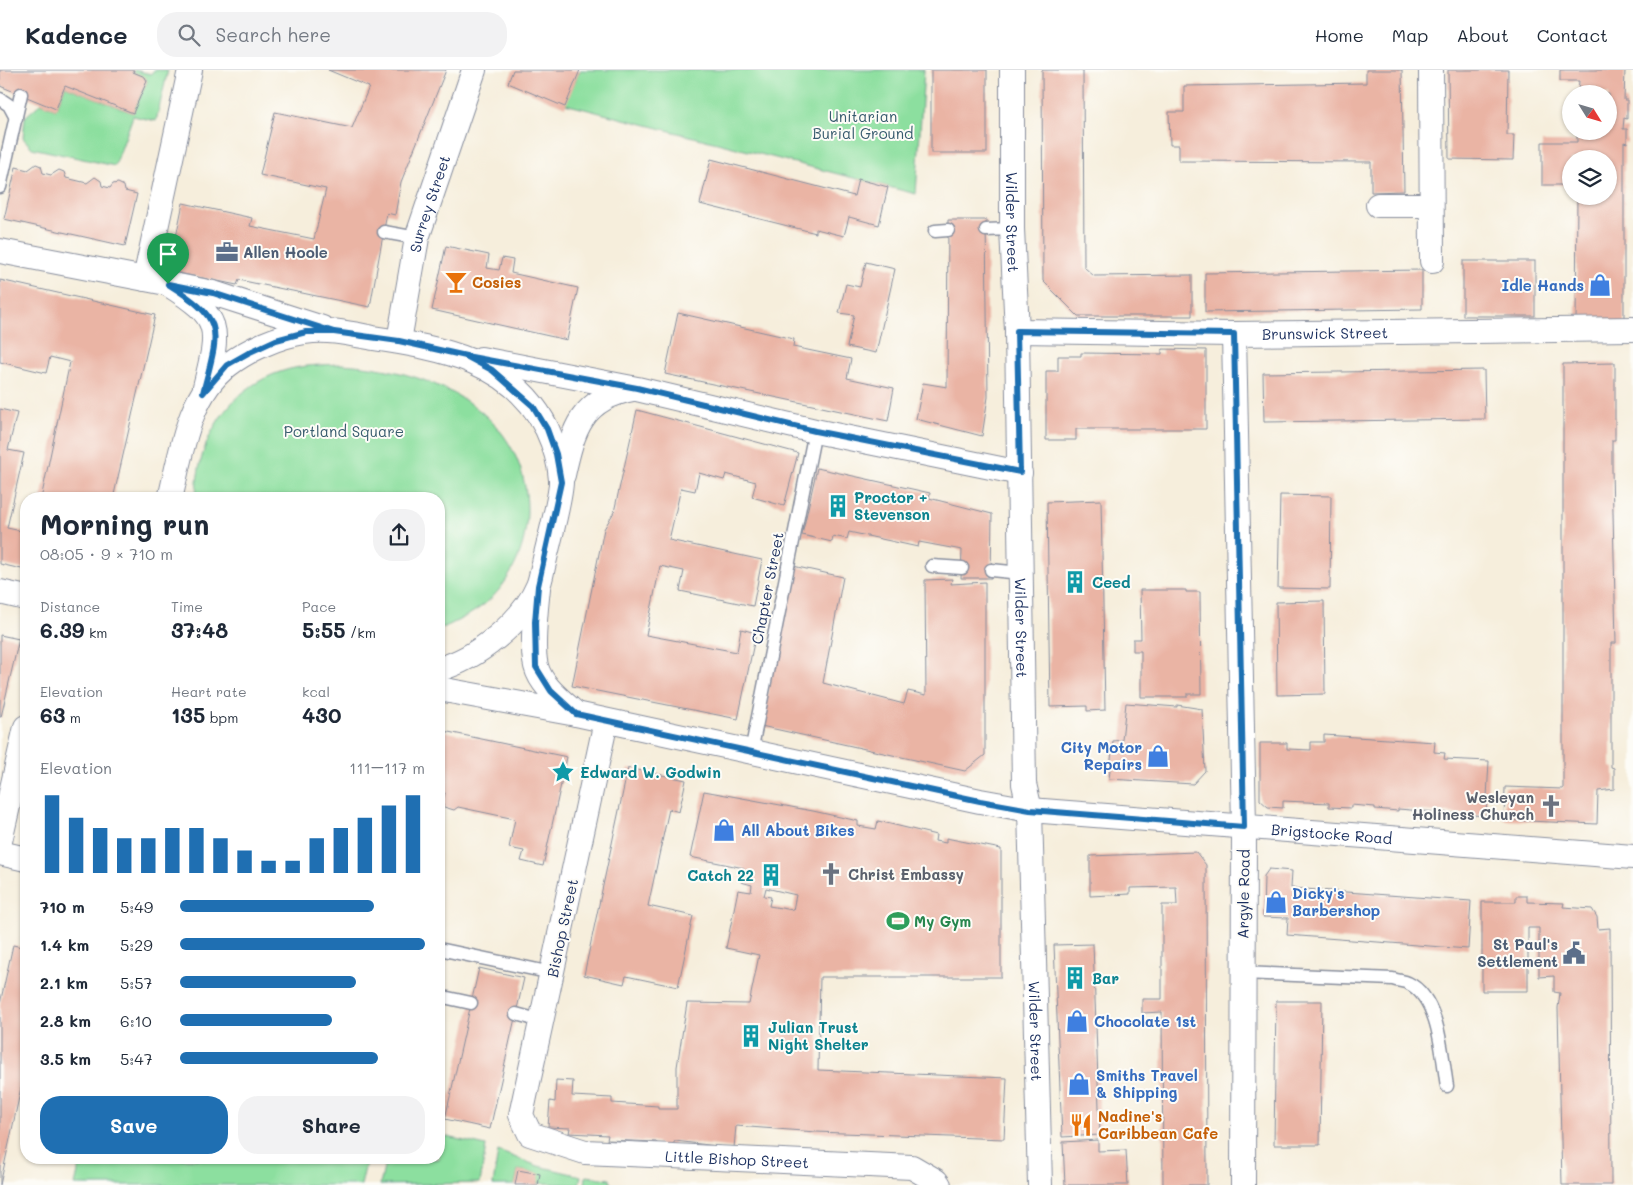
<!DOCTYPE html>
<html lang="en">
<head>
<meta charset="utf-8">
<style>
	:root { --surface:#fff; --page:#f2f2f3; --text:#1f2937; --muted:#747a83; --line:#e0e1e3; --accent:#1f6fb2 }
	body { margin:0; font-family:Mali,sans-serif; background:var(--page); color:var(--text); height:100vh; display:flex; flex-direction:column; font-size:19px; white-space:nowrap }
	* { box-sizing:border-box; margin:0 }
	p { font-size:16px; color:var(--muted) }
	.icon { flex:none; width:28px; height:28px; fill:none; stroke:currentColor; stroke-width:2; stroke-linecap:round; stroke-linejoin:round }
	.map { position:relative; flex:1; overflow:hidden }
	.details { position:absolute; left:20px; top:422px; width:425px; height:672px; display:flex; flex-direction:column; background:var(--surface); border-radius:20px; box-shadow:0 1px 4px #0004 }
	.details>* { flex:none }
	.needle { width:32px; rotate:127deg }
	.buttons { position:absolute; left:1562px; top:15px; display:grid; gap:10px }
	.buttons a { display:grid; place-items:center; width:55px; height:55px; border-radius:50%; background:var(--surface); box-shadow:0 1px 4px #0004; font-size:25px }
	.pin { position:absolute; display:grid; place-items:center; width:42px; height:42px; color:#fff; margin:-51px -21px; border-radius:50% 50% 50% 0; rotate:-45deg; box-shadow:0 0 5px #0007 }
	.pin .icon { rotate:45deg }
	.round { display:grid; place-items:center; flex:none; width:52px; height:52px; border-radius:20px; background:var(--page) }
	.summary { display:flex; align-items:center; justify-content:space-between; height:85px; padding:0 20px }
	h1 { font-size:28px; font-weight:700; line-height:38px }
	.metrics { display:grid; grid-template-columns:repeat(3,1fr); gap:8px; height:85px; padding:5px 20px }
	.metrics div { display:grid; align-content:center }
	.metrics b { font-size:21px; font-weight:700 }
	.metrics small { font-size:14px; font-weight:400 }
	.metrics p { font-size:14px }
	.chart { height:140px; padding:10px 20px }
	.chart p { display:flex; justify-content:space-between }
	.chart svg { width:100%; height:90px; margin-top:5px; stroke:var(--accent); stroke-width:6 }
	.action { display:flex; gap:10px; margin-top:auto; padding:10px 20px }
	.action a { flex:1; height:58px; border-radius:20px; background:var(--accent); color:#fff; font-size:20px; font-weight:700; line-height:58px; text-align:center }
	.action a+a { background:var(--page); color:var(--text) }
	ul { padding:0 20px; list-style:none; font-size:16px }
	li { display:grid; grid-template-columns:80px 60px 1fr; align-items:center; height:38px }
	li i { height:12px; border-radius:6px; background:var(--accent) }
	header { display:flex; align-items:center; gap:30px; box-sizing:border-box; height:70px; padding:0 25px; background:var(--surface); border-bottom:1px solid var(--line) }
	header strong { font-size:24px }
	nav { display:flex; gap:28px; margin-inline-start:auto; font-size:18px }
	.search { width:350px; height:45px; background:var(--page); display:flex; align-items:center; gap:12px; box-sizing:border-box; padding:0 18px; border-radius:20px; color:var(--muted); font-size:19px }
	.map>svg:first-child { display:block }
</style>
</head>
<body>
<header>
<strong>Kadence</strong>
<div class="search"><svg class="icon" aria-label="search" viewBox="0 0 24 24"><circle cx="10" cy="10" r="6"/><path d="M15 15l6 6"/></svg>Search here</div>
<nav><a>Home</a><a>Map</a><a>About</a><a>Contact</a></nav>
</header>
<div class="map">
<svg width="1633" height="1115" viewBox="0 0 1633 1115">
	<rect width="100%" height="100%" fill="#fdfcf7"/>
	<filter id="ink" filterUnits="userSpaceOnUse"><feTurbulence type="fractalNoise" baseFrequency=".02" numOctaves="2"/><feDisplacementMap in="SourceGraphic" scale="10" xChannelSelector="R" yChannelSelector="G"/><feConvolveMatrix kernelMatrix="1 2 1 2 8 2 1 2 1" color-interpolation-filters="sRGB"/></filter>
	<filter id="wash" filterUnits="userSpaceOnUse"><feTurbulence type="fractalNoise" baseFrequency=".0096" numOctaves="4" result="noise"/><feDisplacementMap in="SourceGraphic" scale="20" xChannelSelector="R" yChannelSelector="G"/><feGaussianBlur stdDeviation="1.12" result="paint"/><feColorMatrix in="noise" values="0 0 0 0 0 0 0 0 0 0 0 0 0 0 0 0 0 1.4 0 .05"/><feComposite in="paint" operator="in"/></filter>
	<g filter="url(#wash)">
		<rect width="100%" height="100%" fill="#f6eedc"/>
		<!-- green -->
		<g fill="#8cdf9f" stroke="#54877e">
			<path d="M134,0L151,4L154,0H168L156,51L133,46L115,96L32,78L23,68L25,47L41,33L56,39L65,16L133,43L147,11L145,8L133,2Z"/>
			<path d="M580,0H924L916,124L565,34Z"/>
			<path d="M341,294C395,297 458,314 496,356C537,402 537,475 498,521C484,538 464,548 445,557L439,558V429H196C196,372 227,318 283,301C301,295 322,295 341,294Z"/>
			<path d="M439,1065L486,1076L480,1113L380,1115L386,1089H439Z"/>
			<path d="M498,1081L538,1096L581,1106L579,1115L538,1113L539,1104L518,1100L515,1115H493Z"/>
			<path d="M81,1089H367L361,1115H75Z"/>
			<path d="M586,1106L610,1109L611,1115H585Z"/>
		</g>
		<g id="blocks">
			<!-- building -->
			<g fill="#eab4a4" fill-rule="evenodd">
				<path d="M0,0H134L133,2L145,7L147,11L133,43L65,16L56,39L0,16Z"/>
				<path d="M328,0H446L401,112L395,145L387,143L370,237L239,210L237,215L169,201L183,133L252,148L250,156L314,169L326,119L260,105L275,42L352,58L369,17Z"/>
				<path d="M513,0H580L565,37L508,13Z"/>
				<rect x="931" y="0" width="56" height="83"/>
				<path d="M1042,0H1083L1084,197L1094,206L1192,205V246H1078L1043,211Z"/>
				<path d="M1366,0H1402L1404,121L1371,122V92L1179,91V75H1170L1169,42H1184V16L1366,13Z"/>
				<path d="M1448,0H1508L1507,65H1514L1513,90L1449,89Z"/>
				<path d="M1560,0H1625L1624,30H1627V49L1624,48L1623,59H1627V73L1624,72V253H1576L1577,126H1609V89H1571V115H1542V72H1577V61H1609V24H1578L1579,11H1560Z"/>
				<path d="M711,89L854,126L858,109L888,117L879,155L849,147L844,166L816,159V163L700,134Z"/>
				<path d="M36,94L41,96L43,103L51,105L59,100L64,102L66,108L87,113L95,107L101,111L102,116L110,118L113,114L118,113L124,116L125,121L137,124L125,176L4,149L16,97L28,100Z"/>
				<path d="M948,150H986L988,327L982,366L916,349L923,313L947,317Z"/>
				<path d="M446,176L489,185L487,198L499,200L502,188L513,190L511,203L578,218L567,270L432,240Z"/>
				<rect x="1463" y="191" width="72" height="55"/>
				<path d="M866,192L895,199L876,283L847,277L854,245L839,243L846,214L860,217Z"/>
				<path d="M1422,200V239L1205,242V203Z"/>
				<path d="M0,210L155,245L113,429H41L70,292L50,287L46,303L0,292Z"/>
				<path d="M678,243L794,269L793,277L851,289L847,308L894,318L888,351L665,304Z"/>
				<path d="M1162,279L1206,280V359H1076V370H1046V301H1058V286H1081V283L1162,284Z"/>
				<path d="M1615,293V370H1612V399L1616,573H1611V697L1614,698V719L1598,721L1597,754L1504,750L1505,717L1563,719V294Z"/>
				<path d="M1484,300L1485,349L1264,352L1263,303Z"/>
				<path d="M0,339L17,343L8,380L24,383L7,458L26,462V500L0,494Z"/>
				<path d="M637,340L798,383L784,436L752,427L756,412L726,404L724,410L699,403L695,421L681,418L669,470L762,490L753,536L680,521L684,501L660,496L646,565L737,582L741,559L756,563L738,649L572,616L604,459L614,442Z"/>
				<path d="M817,398L930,423L929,428L992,444L991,508H961L962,480L919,472L918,477L849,462L847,469L833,466L832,472L802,465Z"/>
				<path d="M1280,425L1331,426L1330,519L1278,518Z"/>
				<path d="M1101,430L1105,640L1087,641V636L1050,637L1047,432Z"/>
				<path d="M793,496L843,507L823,613L904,634L908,621L926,625L925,510L952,509L951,514L985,512V685L965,701L761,656Z"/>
				<path d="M1140,520H1186V522H1200L1201,624H1187V627H1141V581H1133V569H1141Z"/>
				<path d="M1324,531L1325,624L1277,625L1276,532Z"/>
				<path d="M0,565L19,569L1,647H0Z"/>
				<path d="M1126,633L1177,637V635L1202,639L1205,701L1193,714L1109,709L1113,671L1122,670Z"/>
				<path d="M439,660L567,687L543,796L521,791L524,781L509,778L515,749L458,737L454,740L444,737L442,733L445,723L439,722Z"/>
				<path d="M1324,665L1435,672L1434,682L1445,683L1444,689L1489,691L1486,746L1398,739V741L1375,739V737L1351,735V738L1329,737V733L1283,731V738L1268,737L1260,730V673H1287V679L1311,680V672H1324Z"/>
				<path d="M628,698L686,710L679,742L669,739L648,836L693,846L678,917L626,906L624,914L584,905Z"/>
				<path d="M704,721L813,741L858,751V756L876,759L878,751L936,765L935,771L946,773V768L1001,779V907H820L818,1000L1007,1008L1004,1069L816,1062L736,1056L734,1078L675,1071L671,1077H662L656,1072L607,1070L608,1065L569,1063L570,1058L548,1057L550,1031L555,1032L556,1010L573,1011L572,1026L612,1028V1033L658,1036V1039H677V997L687,933L749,934L759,885L726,878L738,820L751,822L752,815L741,812L744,798L690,787ZM766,818L796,825L793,840L769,836L771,827L764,826Z"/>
				<path d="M1196,782L1206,795L1207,1115H1163L1162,942L1142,943V929H1162V835H1177L1176,817L1130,818V824L1090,826V786Z"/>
				<path d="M1269,799L1292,801L1291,818L1471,831L1468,879L1287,865L1288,848L1263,847L1264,806Z"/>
				<path d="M1516,826H1527V832L1564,833L1563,837L1592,839L1597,847L1598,859L1610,858L1611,1115H1562L1558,938L1560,923L1554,922V906L1539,907V858H1528V921H1482V832H1516Z"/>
				<path d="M1093,874L1100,1065L1062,1067L1054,875Z"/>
				<path d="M13,875L26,878V995L0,1115V934Z"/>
				<path d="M479,898L524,908L490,1059L445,1049Z"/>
				<path d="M1276,931H1322L1320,1075H1274Z"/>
				<path d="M1098,1070V1081L1126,1080L1128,1115H1065L1063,1072Z"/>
				<path d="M518,1100L540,1104L538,1115H515Z"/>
			</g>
		</g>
	</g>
	<g filter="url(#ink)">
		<use href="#blocks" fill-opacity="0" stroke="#888e9d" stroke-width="1"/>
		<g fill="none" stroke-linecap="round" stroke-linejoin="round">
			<defs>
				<g id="service">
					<path d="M0,29L9,35L16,48"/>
					<path d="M0,117L21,24"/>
					<path d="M986,160L1012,159"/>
					<path d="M935,161L948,160"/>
					<path d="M384,162L417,168"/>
					<path d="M932,496L962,498"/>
					<path d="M991,500L1021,503"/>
					<path d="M751,682L815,361"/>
					<path d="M439,879L552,903"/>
					<path d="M1243,903L1393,909C1398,911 1404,911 1408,913C1440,928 1442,987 1447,1016"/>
					<path d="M439,926L471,933"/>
					<path d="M516,944L542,951"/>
				</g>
				<g id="minor">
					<path id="s1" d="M1012,0V159L1017,261L1024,714L1030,740L1040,1115"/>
					<path d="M1431,0L1432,191"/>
					<path d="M1378,135H1431"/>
					<path d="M0,181L161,212"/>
					<path d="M145,209L190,0"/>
					<path id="s2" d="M1017,261L1234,264L1633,259"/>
					<path d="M1234,264L1244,757L1243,1115"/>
					<path id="s3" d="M399,271L417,168L474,0"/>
					<path d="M481,289L637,319L815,361L1020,403"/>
					<path d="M205,317C220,257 222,248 168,214L213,223L322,258"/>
					<path d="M563,405C573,359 582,328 633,319"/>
					<path d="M170,429C181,384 188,325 228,295C249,279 279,266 305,262C327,258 352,264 373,268C441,278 514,291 547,359C554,374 560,393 561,410C562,425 548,474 544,493C542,500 541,509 538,516C523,552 476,589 439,599"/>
					<path d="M538,518C536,539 531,577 536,596C541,616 562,631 576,644"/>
					<path d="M0,522L26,528"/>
					<path id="s4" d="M439,619L576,644L980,731L1030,740L1633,787"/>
					<path id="s5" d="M606,651L521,1045L530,1064L585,1082L912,1097L936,1111L939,1115"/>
					<path d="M0,771L26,657"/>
					<path d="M0,783L26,789"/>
				</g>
			</defs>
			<!-- service casing -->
			<use href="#service" stroke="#888e9d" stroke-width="15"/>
			<!-- minor casing -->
			<use href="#minor" stroke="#888e9d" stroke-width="26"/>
			<!-- service -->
			<use href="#service" stroke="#fff" stroke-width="12"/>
			<!-- minor -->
			<use href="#minor" stroke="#fff" stroke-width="24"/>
		</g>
	</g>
	<g fill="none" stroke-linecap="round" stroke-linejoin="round" filter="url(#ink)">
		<defs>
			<path id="route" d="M168,214L213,223L334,262L399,271L466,286L492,300L533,336L547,359L556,384L561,412L538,516L535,552L536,597L551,621L576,644L980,731L1030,740L1244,757L1234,264L1017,261L1020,402L815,361L637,318L466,286L399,271L334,262H306L276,270L250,282L227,295L203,323C219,260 227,251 168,214"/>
		</defs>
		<!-- route casing -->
		<use href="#route" stroke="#fff" stroke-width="10"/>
		<!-- route -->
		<use href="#route" stroke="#1f6fb2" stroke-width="6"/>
	</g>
	<!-- icons -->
	<defs>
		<symbol id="office-bare" viewBox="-9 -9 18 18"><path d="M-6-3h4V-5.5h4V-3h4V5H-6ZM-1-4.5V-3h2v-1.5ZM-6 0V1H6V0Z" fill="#5c6f8a" stroke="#fdfcf7" stroke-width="2.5" paint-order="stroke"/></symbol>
		<symbol id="bar-bare" viewBox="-9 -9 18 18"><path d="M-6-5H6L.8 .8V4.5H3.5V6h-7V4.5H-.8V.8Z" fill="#e8710a" stroke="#fdfcf7" stroke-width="2.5" paint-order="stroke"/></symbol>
		<symbol id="shop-bare" viewBox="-9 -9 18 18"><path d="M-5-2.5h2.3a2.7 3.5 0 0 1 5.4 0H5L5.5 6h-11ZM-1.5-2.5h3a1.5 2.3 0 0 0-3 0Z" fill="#3f7fe0" stroke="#fdfcf7" stroke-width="2.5" paint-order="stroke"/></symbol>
		<symbol id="building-bare" viewBox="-9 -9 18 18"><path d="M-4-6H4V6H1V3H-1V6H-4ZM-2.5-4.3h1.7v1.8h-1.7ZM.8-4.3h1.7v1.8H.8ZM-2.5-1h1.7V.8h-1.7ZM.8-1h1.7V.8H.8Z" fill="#0f9aa8" stroke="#fdfcf7" stroke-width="2.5" paint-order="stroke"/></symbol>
		<symbol id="sight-bare" viewBox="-9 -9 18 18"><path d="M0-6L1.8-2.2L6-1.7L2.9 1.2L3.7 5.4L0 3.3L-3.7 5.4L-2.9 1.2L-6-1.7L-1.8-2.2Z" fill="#0f9aa8" stroke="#fdfcf7" stroke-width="2.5" paint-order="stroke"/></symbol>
		<symbol id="church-bare" viewBox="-9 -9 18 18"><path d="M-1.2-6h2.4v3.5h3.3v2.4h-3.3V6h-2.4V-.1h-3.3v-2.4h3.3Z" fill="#6b7280" stroke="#fdfcf7" stroke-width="2.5" paint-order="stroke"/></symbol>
		<symbol id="stadium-bare" viewBox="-9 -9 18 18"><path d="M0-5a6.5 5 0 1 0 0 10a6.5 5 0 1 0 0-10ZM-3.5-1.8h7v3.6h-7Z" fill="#2e9e5b" stroke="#fdfcf7" stroke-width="2.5" paint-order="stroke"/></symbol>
		<symbol id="civic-bare" viewBox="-9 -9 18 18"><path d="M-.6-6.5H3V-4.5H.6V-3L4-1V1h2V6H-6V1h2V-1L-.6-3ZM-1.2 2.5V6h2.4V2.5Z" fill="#5c6f8a" stroke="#fdfcf7" stroke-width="2.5" paint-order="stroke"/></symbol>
		<symbol id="restaurant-bare" viewBox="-9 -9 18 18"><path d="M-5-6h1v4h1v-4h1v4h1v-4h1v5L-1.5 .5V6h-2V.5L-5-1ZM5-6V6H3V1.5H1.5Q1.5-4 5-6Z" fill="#e8710a" stroke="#fdfcf7" stroke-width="2.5" paint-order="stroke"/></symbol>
	</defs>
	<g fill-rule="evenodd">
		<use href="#office-bare" x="211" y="166" width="32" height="32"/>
		<use href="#bar-bare" x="440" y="196" width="32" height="32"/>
		<use href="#shop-bare" x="1584" y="199" width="32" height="32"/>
		<use href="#building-bare" x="822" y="420" width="32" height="32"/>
		<use href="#building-bare" x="1059" y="496" width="32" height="32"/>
		<use href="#shop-bare" x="1142" y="670" width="32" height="32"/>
		<use href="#sight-bare" x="547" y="686" width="32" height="32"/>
		<use href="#church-bare" x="1535" y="720" width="32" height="32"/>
		<use href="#shop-bare" x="708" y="744" width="32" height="32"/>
		<use href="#church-bare" x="815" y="788" width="32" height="32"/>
		<use href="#building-bare" x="755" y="789" width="32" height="32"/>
		<use href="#shop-bare" x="1260" y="816" width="32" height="32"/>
		<use href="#stadium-bare" x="882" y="835" width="32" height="32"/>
		<use href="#civic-bare" x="1558" y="867" width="32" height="32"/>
		<use href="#building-bare" x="1059" y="892" width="32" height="32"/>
		<use href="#shop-bare" x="1061" y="935" width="32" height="32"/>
		<use href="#building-bare" x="735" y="950" width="32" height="32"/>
		<use href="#shop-bare" x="1063" y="998" width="32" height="32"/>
		<use href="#restaurant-bare" x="1065" y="1039" width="32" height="32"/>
	</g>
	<g text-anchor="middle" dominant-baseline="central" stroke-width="4" stroke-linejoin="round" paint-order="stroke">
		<!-- park labels -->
		<g font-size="15" fill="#375b6e" stroke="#fdfcf7">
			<text x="863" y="46">Unitarian<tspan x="863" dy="17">Burial Ground</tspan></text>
			<text x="344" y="361">Portland Square</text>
		</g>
		<!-- street labels -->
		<g font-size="15" fill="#1b2f5e" stroke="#fdfcf7">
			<text stroke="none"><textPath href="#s3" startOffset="141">Surrey Street</textPath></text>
			<text stroke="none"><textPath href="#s1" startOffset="152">Wilder Street</textPath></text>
			<text stroke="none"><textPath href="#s2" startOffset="308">Brunswick Street</textPath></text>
			<text transform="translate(767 518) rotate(-79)">Chapter Street</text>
			<text stroke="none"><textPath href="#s1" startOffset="558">Wilder Street</textPath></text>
			<text stroke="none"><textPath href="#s4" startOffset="906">Brigstocke Road</textPath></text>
			<text transform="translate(1243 824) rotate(-89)">Argyle Road</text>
			<text transform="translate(562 858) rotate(-78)">Bishop Street</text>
			<text stroke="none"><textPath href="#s1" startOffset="962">Wilder Street</textPath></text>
			<text stroke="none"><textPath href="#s5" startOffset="634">Little Bishop Street</textPath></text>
		</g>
		<!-- service labels -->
		<g font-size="15" font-weight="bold" fill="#4e5e75" stroke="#fdfcf7" text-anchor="start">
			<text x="243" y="182">Allen Hoole</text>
			<text x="1558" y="874" text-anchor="end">St Paul's<tspan x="1558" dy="17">Settlement</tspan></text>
		</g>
		<!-- food labels -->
		<g font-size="15" font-weight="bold" fill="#c56008" stroke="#fdfcf7" text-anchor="start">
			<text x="472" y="212">Cosies</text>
			<text x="1098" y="1046">Nadine's<tspan x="1098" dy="17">Caribbean Cafe</tspan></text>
		</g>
		<!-- shop labels -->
		<g font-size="15" font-weight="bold" fill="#366cbe" stroke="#fdfcf7" text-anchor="start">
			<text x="1584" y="215" text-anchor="end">Idle Hands</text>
			<text x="1142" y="677" text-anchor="end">City Motor<tspan x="1142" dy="17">Repairs</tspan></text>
			<text x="741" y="760">All About Bikes</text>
			<text x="1292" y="823">Dicky's<tspan x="1292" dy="17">Barbershop</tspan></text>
			<text x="1094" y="951">Chocolate 1st</text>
			<text x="1096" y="1005">Smiths Travel<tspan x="1096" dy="17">&amp; Shipping</tspan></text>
		</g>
		<!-- culture labels -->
		<g font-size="15" font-weight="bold" fill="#0d838f" stroke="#fdfcf7" text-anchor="start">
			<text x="854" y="427">Proctor +<tspan x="854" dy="17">Stevenson</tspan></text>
			<text x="1092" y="512">Ceed</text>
			<text x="580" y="702">Edward W. Godwin</text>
			<text x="754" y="805" text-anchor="end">Catch 22</text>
			<text x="1092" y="908">Bar</text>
			<text x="768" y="957">Julian Trust<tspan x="768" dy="17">Night Shelter</tspan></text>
		</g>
		<!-- worship labels -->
		<g font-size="15" font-weight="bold" fill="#5b616d" stroke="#fdfcf7" text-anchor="end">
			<text x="1534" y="727">Wesleyan<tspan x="1534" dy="17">Holiness Church</tspan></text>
			<text x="848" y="804" text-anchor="start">Christ Embassy</text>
		</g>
		<!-- leisure labels -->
		<g font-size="15" font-weight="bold" fill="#27864d" stroke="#fdfcf7" text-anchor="start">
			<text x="914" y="851">My Gym</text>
		</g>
	</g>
</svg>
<div class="buttons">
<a><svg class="needle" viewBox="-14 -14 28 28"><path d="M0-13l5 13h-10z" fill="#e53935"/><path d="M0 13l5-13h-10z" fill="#747a83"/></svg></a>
<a><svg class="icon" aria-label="layers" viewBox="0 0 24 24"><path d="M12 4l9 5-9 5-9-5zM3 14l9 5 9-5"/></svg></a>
</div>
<div class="pin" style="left:168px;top:214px;background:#1e9e55"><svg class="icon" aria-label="arrive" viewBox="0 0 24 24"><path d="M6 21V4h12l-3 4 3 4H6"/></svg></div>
<section class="details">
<div class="summary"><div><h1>Morning run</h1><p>08:05 · 9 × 710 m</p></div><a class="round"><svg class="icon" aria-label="share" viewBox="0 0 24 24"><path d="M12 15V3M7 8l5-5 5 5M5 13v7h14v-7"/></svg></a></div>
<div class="metrics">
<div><p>Distance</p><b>6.39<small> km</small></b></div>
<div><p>Time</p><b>37:48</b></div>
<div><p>Pace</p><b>5:55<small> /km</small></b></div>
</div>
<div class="metrics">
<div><p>Elevation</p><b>63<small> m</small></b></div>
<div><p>Heart rate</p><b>135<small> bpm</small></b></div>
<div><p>kcal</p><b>430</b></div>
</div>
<div class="chart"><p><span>Elevation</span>111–117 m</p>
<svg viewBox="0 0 160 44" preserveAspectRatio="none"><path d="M5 44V6M15 44V17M25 44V22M35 44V27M45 44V27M55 44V22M65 44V22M75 44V27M85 44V33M95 44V38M105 44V38M115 44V27M125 44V22M135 44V17M145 44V11M155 44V6"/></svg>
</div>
<ul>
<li><b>710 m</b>5:49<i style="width:79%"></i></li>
<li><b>1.4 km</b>5:29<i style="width:100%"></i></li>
<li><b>2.1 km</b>5:57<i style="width:72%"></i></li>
<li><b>2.8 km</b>6:10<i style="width:62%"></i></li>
<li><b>3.5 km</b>5:47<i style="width:81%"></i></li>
</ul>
<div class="action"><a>Save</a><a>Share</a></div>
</section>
</div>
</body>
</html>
